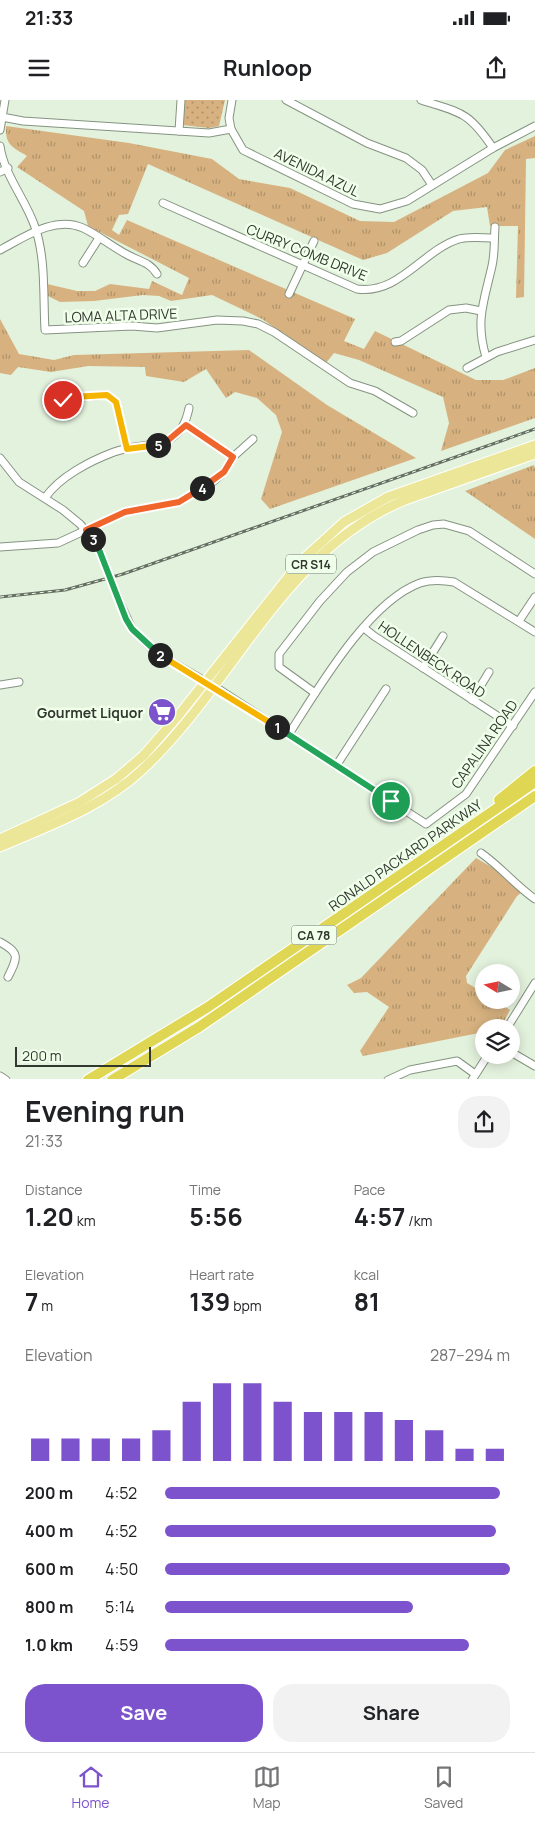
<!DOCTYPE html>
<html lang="en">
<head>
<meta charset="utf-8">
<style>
	:root { --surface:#fff; --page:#f2f2f2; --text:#202124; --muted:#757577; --line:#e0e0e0; --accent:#7c53cc }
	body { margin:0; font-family:Manrope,sans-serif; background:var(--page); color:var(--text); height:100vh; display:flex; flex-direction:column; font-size:19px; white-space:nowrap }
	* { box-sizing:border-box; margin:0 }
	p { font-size:16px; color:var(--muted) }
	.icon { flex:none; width:28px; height:28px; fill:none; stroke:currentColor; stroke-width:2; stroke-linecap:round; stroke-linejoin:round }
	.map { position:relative; height:979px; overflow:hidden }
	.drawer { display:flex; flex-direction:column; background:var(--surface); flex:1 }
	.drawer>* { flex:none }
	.needle { width:32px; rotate:280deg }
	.tools { position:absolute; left:475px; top:864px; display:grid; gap:10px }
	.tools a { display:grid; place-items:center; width:45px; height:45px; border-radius:50%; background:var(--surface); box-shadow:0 2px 12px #0003; font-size:25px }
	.scale { position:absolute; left:15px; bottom:12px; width:136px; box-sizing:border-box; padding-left:5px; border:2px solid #323830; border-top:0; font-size:14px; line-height:18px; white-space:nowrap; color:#323830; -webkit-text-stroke:4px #f0ffea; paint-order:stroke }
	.pin { position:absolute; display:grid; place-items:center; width:42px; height:42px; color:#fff; margin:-21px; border:2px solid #fff; border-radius:50%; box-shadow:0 1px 5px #0007 }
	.km { position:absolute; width:25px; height:25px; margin:-12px; border-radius:50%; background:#222; color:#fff; font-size:14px; line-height:25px; text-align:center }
	.round { display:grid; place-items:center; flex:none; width:52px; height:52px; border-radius:20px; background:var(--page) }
	.overview { display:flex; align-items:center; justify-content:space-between; height:85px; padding:0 25px }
	h1 { font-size:28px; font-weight:700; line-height:38px }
	.stats { display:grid; grid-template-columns:repeat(3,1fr); gap:8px; height:85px; padding:5px 25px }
	.stats div { display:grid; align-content:center }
	.stats b { font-size:25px; font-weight:700 }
	.stats small { font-size:14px; font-weight:400 }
	.stats p { font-size:14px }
	.chart { height:140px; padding:10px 25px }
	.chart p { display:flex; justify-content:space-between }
	.chart svg { width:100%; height:90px; margin-top:5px; stroke:var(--accent); stroke-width:6 }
	.primary-button { display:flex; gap:10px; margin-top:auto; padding:10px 25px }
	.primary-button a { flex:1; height:58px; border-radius:20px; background:var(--accent); color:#fff; font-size:20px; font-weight:700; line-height:58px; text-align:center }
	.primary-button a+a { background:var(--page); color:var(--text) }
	ul { padding:0 25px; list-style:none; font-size:16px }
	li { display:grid; grid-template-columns:80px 60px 1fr; align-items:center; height:38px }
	li i { height:12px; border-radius:6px; background:var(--accent) }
	.status { display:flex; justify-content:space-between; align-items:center; height:35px; padding:0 25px; background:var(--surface); direction:ltr }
	.status svg { height:14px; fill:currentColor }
	header { display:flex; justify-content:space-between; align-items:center; height:65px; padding:0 25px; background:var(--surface); font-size:22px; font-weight:700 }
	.menu { display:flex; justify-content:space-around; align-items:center; height:70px; border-top:1px solid var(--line); background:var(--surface); font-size:14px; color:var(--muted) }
	.menu a { display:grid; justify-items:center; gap:2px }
	.menu .current { color:var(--accent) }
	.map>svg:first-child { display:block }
</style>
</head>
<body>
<div class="status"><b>21:33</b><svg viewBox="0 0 49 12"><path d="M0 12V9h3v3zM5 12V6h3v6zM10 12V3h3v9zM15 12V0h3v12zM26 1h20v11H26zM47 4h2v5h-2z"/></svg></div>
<header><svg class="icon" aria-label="menu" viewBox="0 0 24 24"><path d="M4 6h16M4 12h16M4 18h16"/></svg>Runloop<svg class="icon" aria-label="share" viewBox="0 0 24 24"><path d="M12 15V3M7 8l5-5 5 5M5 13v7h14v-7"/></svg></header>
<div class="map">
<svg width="535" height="980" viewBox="0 0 535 980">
	<defs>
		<pattern id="grass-tufts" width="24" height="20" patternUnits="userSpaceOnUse" patternTransform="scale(1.25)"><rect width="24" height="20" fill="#d7b280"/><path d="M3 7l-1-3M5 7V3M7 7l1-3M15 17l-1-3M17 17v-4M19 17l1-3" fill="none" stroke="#af9269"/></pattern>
		<pattern id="park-dots" width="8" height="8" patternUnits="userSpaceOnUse" patternTransform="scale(1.25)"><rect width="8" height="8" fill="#d7b280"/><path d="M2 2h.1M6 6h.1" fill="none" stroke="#af9269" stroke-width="1.8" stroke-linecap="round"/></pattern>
	</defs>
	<rect width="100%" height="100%" fill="#e3f2dd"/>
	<!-- grass -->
	<g fill="url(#grass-tufts)">
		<path d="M6,26L129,43L212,59L239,79L290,88L360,121L394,122L488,73L505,50L535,36V58L526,59L524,197L516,198L518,126H490L487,107L453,111L387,153L363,160L148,64L128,114L119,115L112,130L119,135L127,120L355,219L344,241L364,249L375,231L476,280H503L535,268V318L441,351L449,323L443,297L359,260L334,253L326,263L262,219L212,195L171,201L159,196L143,195L94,201L60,202L46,195L47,184L77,191H95L110,184L149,189L152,181L182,195L189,178L88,126L84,111L17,67L27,56C12,47 5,45 6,26Z"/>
		<path d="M0,219L19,254L54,260L74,255L249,250L327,305L416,358L270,409L261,399L282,332L276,315L257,298L235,292L226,298L206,269L184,282L146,276L145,267L88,266L51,272L18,267L11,275L0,273Z"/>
		<path d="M534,365L535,369V439L465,391Z"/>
		<path d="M476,758L511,778L526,789L517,796L466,876L467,883L484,893V900H495L510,910L501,927L484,928V932L363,956L360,951L389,907L367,892L354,893L347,885L361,878Z"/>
	</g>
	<!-- park -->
	<path fill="url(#park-dots)" d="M184,0H225L219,26L209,28L182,25Z"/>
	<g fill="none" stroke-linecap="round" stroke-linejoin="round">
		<defs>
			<g id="minor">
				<path d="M232,0L229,18L231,29L243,50L353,104L380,109L407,101L493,48L535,26"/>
				<path d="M286,0L367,43L406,58L422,70L432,85"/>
				<path d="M421,0C461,13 468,11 493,48"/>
				<path d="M2,17L23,21L209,33L231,29"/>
				<path d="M0,30L5,0"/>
				<path d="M179,31L181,0"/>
				<path d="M0,46C4,75 26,100 35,127C46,159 43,196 45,230L132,226L157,228L217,220L243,221L258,224L274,232L350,283L375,291L413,313"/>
				<path d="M0,72L8,68"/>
				<path d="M163,103L357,189C399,195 423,150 459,139C470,136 483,138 494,138"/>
				<path d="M0,150C23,138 55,115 83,128C98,135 111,146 126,154C138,161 150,162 157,174"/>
				<path d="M83,163L99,138"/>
				<path d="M289,194L314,141"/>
				<path d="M395,242L401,241L449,210L466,208L481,211"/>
				<path d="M486,257C475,221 484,201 492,166C495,153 494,140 495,127"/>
				<path d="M467,268L497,252L535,240"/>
				<path d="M55,306L68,298L107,295L116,302L127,349"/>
				<path d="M186,325L233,357"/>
				<path d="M0,358L19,382L63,410L80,424L96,443L104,462"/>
				<path d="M45,398C59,377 90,361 114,352C147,340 180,354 189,308"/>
				<path d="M0,447L58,443L125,412L179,402L214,381L224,372L233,357L253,339"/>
				<path d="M120,503L132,529L158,554L220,590L426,724L466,694L535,592"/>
				<path d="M519,521L535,497"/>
				<path d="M364,528L374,536L513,626"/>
				<path d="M423,568L443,536"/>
				<path d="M0,585L19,582"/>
				<path d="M315,593L279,567V554L320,501L347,472L373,452L418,430L433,425L444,424L469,431L535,474"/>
				<path d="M472,600L489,572"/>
				<path d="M289,634C318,589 368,502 420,483C432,479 443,480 454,482L535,532"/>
				<path d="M336,666L386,589"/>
				<path d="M481,753C501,767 515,785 535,799"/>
				<path d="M0,842C20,853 18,857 8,877"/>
				<path d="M507,928L535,883"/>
				<path d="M511,952L535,966"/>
				<path d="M0,976L6,980"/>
				<path d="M388,980L410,970L457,961L475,974"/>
				<path d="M472,980L488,955"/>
			</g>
			<g id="major">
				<path d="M0,739L80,702L116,679L143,656L178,616L301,461L344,422L388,397L535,345"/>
				<path d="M0,747C50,725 101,708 142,670C235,583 282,451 405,400L535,354"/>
			</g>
			<g id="highway">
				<path d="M499,700L535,671"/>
				<path d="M88,980L208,907L535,682"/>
				<path d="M112,980L199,927L535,696"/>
			</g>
		</defs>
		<!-- minor casing -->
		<use href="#minor" stroke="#859381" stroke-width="9"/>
		<!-- major casing -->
		<use href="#major" stroke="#fff" stroke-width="11"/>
		<!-- highway casing -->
		<use href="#highway" stroke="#fff" stroke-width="12"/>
		<!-- minor -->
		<use href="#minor" stroke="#fff" stroke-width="7"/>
		<!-- major -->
		<use href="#major" stroke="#ece798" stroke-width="9"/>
		<!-- highway -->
		<use href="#highway" stroke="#dfd754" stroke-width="10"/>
		<defs>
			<path id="rail" d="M0,497L65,490L123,474L535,329"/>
		</defs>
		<!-- rail casing -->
		<use href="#rail" stroke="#656e62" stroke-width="3"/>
		<!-- rail -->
		<use href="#rail" stroke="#f0ffea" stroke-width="1" stroke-dasharray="4" stroke-linecap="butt"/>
		<defs>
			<path id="minor-bridge" d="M104,462L120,503"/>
		</defs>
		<!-- minor-bridge casing -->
		<use href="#minor-bridge" stroke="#859381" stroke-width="9" stroke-linecap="butt"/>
		<!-- minor-bridge -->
		<use href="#minor-bridge" stroke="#fff" stroke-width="7"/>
	</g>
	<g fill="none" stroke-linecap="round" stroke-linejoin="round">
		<defs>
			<path id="split-1" d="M277,627L391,701"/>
			<path id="split-2" d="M160,555L277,627"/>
			<path id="split-3" d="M93,439L100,452L126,519L132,529L160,555"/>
			<path id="split-4" d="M93,439L86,430L125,412L179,402L202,388"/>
			<path id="split-5" d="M158,345L166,342L186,325L233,357L224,372L202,388"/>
			<path id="split-6" d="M63,300L73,297L107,295L116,302L127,349L158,345"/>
		</defs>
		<!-- split-1 casing -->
		<use href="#split-1" stroke="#fff" stroke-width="10"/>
		<!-- split-2 casing -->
		<use href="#split-2" stroke="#fff" stroke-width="10"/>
		<!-- split-3 casing -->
		<use href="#split-3" stroke="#fff" stroke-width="10"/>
		<!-- split-4 casing -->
		<use href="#split-4" stroke="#fff" stroke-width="10"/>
		<!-- split-5 casing -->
		<use href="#split-5" stroke="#fff" stroke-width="10"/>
		<!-- split-6 casing -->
		<use href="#split-6" stroke="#fff" stroke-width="10"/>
		<!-- split-1 -->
		<use href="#split-1" stroke="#22a559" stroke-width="6"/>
		<!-- split-2 -->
		<use href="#split-2" stroke="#f5b400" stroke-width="6"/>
		<!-- split-3 -->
		<use href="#split-3" stroke="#22a559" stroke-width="6"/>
		<!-- split-4 -->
		<use href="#split-4" stroke="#f0652b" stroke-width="6"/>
		<!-- split-5 -->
		<use href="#split-5" stroke="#f0652b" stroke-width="6"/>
		<!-- split-6 -->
		<use href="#split-6" stroke="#f5b400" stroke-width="6"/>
	</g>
	<!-- icons -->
	<defs>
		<symbol id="supermarket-disc" viewBox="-11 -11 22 22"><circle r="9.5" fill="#7c53cc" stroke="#f0ffea"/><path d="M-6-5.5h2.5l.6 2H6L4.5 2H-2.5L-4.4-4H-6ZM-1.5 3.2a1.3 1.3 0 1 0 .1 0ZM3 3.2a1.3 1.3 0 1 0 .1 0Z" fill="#fff"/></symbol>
	</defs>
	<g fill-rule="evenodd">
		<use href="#supermarket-disc" x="146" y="596" width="32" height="32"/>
	</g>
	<g text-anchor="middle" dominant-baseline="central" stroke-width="5" stroke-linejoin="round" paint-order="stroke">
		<!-- shield labels -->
		<g fill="#f0ffea" stroke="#6b7468" stroke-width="1">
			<rect x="286" y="454.5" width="50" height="19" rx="4"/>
			<rect x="291.5" y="825.5" width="45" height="19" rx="4"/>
		</g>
		<g font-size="12" font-weight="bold" fill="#323830">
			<text x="311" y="464">CR S14</text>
			<text x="314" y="835">CA 78</text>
		</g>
		<!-- street labels -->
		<g font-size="14" fill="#323830" stroke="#f0ffea">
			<text transform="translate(317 72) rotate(26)">AVENIDA AZUL</text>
			<text transform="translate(307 152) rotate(22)">CURRY COMB DRIVE</text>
			<text transform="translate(121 215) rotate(-2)">LOMA ALTA DRIVE</text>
			<text transform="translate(432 559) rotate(34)">HOLLENBECK ROAD</text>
			<text transform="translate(484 644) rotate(-55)">CAPALINA ROAD</text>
			<text transform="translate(405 755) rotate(-35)">RONALD PACKARD PARKWAY</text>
		</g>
		<!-- poi labels -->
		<g font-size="14" font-weight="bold" fill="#323830" stroke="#f0ffea" text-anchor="end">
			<text x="143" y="612">Gourmet Liquor</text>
		</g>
	</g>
</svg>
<div class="tools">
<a><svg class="needle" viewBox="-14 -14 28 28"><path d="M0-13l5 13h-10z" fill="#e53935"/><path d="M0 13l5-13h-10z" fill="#757577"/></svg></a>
<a><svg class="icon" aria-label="layers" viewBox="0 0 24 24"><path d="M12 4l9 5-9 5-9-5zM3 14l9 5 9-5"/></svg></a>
</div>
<div class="scale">200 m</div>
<div class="pin" style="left:391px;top:701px;background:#1e9e55"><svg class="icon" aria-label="arrive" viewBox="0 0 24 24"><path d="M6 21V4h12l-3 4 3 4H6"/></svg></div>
<div class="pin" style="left:63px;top:300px;background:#d93025"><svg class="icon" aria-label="check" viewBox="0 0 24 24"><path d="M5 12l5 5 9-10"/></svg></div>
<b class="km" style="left:277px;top:627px">1</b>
<b class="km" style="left:160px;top:555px">2</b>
<b class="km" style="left:93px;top:439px">3</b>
<b class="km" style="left:202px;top:388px">4</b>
<b class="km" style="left:158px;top:345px">5</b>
</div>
<section class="drawer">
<div class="overview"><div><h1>Evening run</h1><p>21:33</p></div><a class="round"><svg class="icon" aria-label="share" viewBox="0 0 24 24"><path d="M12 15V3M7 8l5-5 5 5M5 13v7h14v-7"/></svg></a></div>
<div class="stats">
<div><p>Distance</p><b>1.20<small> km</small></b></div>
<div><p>Time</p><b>5:56</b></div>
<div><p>Pace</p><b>4:57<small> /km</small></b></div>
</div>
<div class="stats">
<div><p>Elevation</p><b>7<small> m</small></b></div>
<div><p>Heart rate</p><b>139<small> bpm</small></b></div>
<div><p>kcal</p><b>81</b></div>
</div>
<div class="chart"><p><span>Elevation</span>287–294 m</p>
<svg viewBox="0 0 160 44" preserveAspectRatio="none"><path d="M5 44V33M15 44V33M25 44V33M35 44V33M45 44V29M55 44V15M65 44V6M75 44V6M85 44V15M95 44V20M105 44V20M115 44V20M125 44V24M135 44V29M145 44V38M155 44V38"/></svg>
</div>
<ul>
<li><b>200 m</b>4:52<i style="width:97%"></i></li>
<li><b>400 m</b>4:52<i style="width:96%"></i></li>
<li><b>600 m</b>4:50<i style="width:100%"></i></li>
<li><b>800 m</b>5:14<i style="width:72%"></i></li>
<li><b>1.0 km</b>4:59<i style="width:88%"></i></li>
</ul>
<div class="primary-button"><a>Save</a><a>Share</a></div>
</section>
<nav class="menu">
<a class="current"><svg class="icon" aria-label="home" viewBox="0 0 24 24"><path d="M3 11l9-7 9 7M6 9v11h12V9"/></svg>Home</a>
<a><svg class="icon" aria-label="map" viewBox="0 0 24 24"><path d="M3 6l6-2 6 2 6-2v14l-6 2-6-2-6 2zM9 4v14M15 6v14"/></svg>Map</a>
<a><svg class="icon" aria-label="saved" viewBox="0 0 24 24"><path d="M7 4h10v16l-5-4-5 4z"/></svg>Saved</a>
</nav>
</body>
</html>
